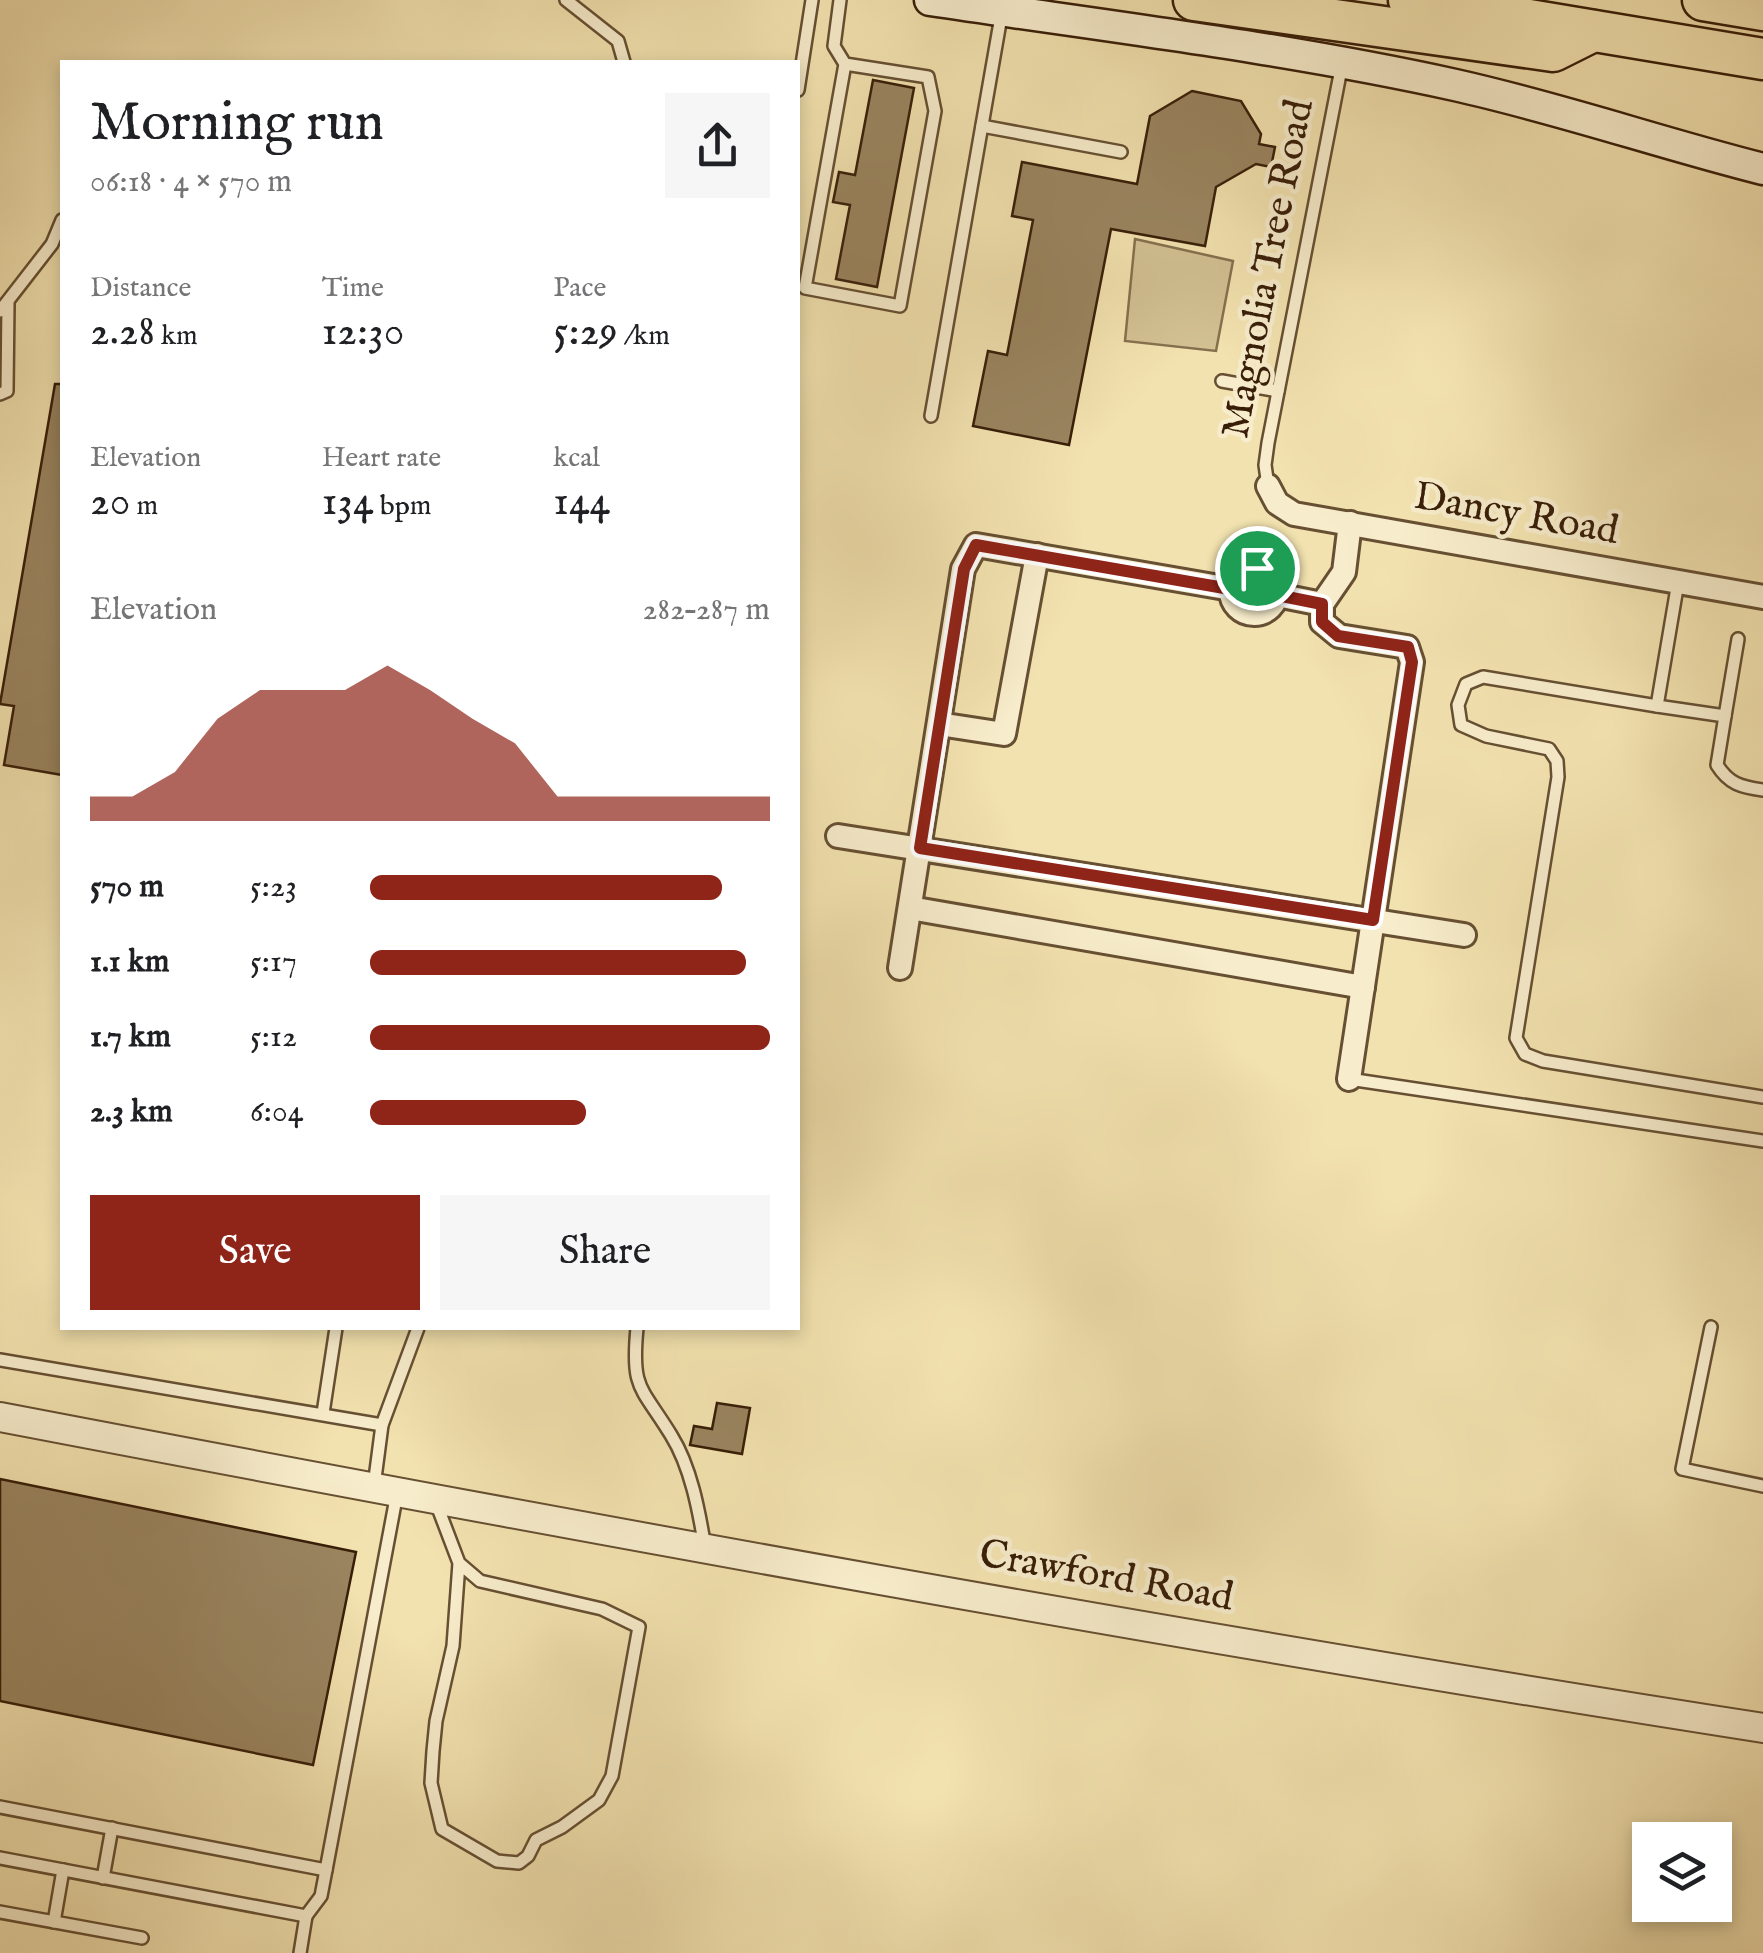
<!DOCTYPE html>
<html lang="en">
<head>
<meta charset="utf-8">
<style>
	:root { --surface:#fff; --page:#f6f6f6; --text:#202124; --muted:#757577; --accent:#8f2418 }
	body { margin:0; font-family:"IM FELL English",serif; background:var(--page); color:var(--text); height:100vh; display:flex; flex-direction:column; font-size:38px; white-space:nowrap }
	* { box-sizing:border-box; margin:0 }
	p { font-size:32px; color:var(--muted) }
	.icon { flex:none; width:55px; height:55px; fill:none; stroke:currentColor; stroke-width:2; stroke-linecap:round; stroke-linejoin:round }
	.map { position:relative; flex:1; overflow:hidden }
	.drawer { position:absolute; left:60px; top:60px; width:740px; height:1270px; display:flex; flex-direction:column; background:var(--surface); border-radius:0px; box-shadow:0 5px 15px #0003 }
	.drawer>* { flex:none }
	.controls { position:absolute; left:1632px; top:1822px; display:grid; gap:20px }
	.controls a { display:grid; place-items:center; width:100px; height:100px; border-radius:0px; background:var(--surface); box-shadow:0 5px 15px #0003; font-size:50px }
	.pin { position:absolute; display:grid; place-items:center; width:85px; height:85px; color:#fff; margin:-42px; border:5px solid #fff; border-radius:50%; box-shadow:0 2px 10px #0007 }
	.round { display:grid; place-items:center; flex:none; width:105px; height:105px; border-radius:0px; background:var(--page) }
	.headline { display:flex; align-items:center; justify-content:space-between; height:170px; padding:0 30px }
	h1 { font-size:55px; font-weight:600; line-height:75px }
	.metrics { display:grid; grid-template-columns:repeat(3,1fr); gap:15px; height:170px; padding:10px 30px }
	.metrics div { display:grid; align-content:center }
	.metrics b { font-size:42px; font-weight:600 }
	.metrics small { font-size:28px; font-weight:400 }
	.metrics p { font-size:28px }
	.chart { height:280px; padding:20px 30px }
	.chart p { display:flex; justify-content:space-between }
	.chart svg { width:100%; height:180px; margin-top:10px; fill:var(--accent); opacity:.7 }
	.cta { display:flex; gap:20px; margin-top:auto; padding:20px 30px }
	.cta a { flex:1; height:115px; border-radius:0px; background:var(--accent); color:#fff; font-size:40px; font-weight:600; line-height:115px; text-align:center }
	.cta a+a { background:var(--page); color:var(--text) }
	ul { padding:0 30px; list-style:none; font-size:32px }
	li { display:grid; grid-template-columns:160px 120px 1fr; align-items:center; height:75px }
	li i { height:25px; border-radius:12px; background:var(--accent) }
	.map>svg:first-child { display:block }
</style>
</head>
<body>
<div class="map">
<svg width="1763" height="1953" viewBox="0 0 1763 1953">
	<rect width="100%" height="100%" fill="#f2e2af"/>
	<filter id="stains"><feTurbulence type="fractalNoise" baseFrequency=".002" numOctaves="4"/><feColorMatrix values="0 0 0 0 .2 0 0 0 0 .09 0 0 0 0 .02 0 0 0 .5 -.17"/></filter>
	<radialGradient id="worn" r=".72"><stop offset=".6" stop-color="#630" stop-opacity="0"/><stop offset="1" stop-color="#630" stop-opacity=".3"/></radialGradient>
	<!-- green -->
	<path fill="#d2c193" stroke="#85704e" stroke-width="2.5" d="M1135,239L1233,261L1216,351L1125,341Z"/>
	<!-- building -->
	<g fill="#99845f" stroke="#381e08" stroke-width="2.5">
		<path d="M873,80L914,88L877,287L836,279L850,205L833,202L839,172L855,175Z"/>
		<path d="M1192,91L1241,101L1261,134L1259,144L1275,147L1271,167L1256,164L1216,187L1205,246L1111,229L1069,445L973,426L988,351L1007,355L1033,220L1012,216L1022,162L1137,184L1150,116Z"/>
		<path d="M55,384H62V775L4,765L14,706L0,704Z"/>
		<path d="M717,1403L750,1408L742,1454L690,1445L694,1426L712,1429Z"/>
		<path d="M0,1479L356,1552L313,1765L0,1701Z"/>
	</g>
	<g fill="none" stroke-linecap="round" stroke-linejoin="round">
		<defs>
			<g id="service">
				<path d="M566,0L618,41L624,62"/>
				<path d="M840,0L834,46L845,64L805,288L900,306L935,111L928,77L845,64"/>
				<path d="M798,90L812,0"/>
				<path d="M982,126L1121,152"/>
				<path d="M0,311L52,244L62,220"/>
				<path d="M1222,381L1278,391"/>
				<path d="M0,394L7,391L8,303"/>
				<path d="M931,416L1002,11"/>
				<path d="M1268,486L1265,465L1268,443L1342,64"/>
				<path d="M1678,582L1657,706L1725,716L1738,639"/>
				<path d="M1657,706L1483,677L1466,684L1458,705L1461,725L1486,736L1549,749L1557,761L1558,777L1516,1038L1525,1054L1543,1061L1763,1097"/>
				<path d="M1725,716L1717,765C1729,784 1741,787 1763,790"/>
				<path d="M1349,1079L1763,1141"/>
				<path d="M1711,1327L1682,1469L1763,1486"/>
				<path d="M637,1328C631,1390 641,1386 671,1435C691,1467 699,1511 705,1548"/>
				<path d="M0,1360L382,1425"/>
				<path d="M323,1413L336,1328"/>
				<path d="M374,1486L382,1425L418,1328"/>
				<path d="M435,1500L459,1563L480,1581L602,1609L639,1627L612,1776L599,1800L562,1827L536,1840L528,1856L519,1863L497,1861L442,1829L431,1783L433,1751L436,1721L453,1646L459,1563"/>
				<path d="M0,1807L326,1870L397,1493"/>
				<path d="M0,1858L306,1916L300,1953"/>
				<path d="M103,1878L112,1828"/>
				<path d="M0,1912L142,1938"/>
				<path d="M306,1916L321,1896L326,1870"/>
				<path d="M54,1922L63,1870"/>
			</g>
			<g id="minor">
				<path d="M1268,486L1277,503L1294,514L1763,597"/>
				<circle cx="1254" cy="591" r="23"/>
				<path d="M1277,595L1322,604L1344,572L1350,523"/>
				<path d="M1322,604V622L1339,636L1407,647L1412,662L1349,1079"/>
				<path d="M939,724L1004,734L1037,555"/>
				<path d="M838,836L1464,935"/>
				<path d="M910,908L1363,987"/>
				<path d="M900,968L963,569L976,545L1231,589"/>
			</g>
			<path id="tertiary" d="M0,1417C586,1529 1173,1636 1763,1728"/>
			<path id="secondary" d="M930,0C1105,26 1282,47 1455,85C1559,108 1660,143 1763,169"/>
			<g id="motorway">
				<path d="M1194,0L1553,51L1593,31"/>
				<path d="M1409,0L1763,59"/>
				<path d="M1703,0L1763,10"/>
			</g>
		</defs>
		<!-- service casing -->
		<use href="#service" stroke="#664f32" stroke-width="16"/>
		<!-- minor casing -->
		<use href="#minor" stroke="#664f32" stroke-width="28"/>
		<!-- tertiary casing -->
		<use href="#tertiary" stroke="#664f32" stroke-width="32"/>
		<!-- secondary casing -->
		<use href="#secondary" stroke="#381e08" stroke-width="35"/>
		<!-- motorway casing -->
		<use href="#motorway" stroke="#381e08" stroke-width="45"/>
		<!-- service -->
		<use href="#service" stroke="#f7eccb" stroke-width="11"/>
		<!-- minor -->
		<use href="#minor" stroke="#f7eccb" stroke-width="22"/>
		<!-- tertiary -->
		<use href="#tertiary" stroke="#f7eccb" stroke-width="28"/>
		<!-- secondary -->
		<use href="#secondary" stroke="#f7eccb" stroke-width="30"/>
		<!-- motorway -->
		<use href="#motorway" stroke="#f2e2af" stroke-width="40"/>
	</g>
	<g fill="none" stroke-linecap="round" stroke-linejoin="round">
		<defs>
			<path id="route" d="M976,545L1230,589L1236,576L1257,568L1270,574L1277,595L1322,604V622L1338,636L1408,647L1412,662L1373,920L920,848L964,569Z"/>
		</defs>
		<!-- route casing -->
		<use href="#route" stroke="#fff" stroke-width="20"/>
		<!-- route -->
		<use href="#route" stroke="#8f2418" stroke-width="12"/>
	</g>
	<g text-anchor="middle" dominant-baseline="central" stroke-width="9" stroke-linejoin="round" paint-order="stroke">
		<!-- street labels -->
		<g font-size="40" fill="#381e08" stroke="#f7eccb">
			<text transform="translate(1269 269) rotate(-79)">Magnolia Tree Road</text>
			<text transform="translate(1516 515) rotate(10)">Dancy Road</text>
			<text transform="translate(1106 1577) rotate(10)">Crawford Road</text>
		</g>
	</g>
	<rect width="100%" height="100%" filter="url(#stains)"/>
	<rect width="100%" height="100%" fill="url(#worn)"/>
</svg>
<div class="controls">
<a><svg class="icon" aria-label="layers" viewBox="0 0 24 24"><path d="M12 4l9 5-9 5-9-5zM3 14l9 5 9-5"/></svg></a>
</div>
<div class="pin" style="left:1257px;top:568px;background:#1e9e55"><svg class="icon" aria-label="arrive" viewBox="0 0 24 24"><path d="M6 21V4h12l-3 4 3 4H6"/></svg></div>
<section class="drawer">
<div class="headline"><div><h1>Morning run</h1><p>06:18 · 4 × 570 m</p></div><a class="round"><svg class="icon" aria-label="share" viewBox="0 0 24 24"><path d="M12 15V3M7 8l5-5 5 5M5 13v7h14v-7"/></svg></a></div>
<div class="metrics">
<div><p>Distance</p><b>2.28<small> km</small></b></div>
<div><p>Time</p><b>12:30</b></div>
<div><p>Pace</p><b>5:29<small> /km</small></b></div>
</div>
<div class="metrics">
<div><p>Elevation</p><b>20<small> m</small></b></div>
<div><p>Heart rate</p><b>134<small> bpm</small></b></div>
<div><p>kcal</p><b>144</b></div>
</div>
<div class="chart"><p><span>Elevation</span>282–287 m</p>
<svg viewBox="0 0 160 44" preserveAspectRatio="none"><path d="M0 44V38L10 38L20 32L30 19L40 12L50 12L60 12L70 6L80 12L90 19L100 25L110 38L120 38L130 38L140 38L150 38L160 38V44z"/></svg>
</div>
<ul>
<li><b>570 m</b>5:23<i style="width:88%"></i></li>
<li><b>1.1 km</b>5:17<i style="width:94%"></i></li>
<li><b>1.7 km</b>5:12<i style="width:100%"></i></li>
<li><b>2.3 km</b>6:04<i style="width:54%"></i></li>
</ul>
<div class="cta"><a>Save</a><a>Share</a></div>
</section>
</div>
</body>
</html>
